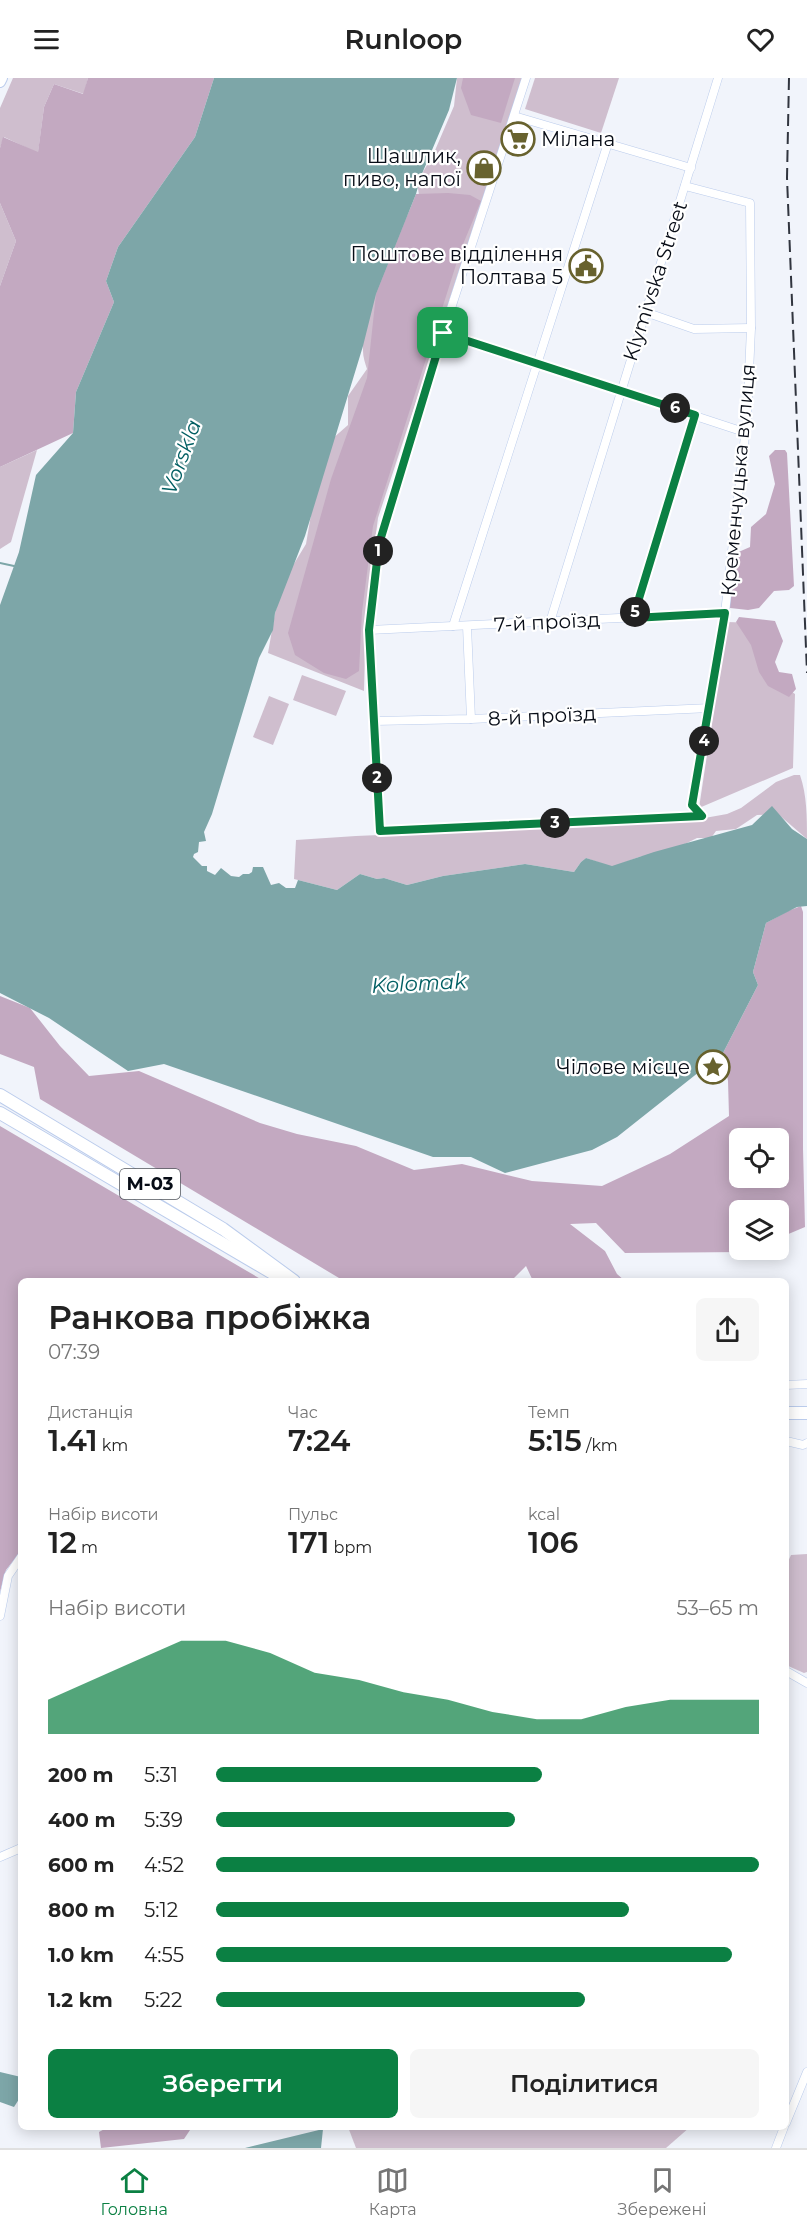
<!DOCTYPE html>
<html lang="uk">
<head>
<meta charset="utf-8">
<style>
	:root { --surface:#fff; --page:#f6f6f6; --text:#222; --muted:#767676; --line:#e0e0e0; --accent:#0b8043 }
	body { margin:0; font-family:Montserrat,sans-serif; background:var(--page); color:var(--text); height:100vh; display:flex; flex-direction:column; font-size:22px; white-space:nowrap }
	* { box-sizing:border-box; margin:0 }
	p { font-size:20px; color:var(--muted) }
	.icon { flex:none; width:33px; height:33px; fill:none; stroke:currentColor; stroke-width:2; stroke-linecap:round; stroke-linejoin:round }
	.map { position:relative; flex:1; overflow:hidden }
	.panel { position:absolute; left:18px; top:1200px; width:771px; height:852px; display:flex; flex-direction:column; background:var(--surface); border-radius:9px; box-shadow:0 3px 15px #0003 }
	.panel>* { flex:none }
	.buttons { position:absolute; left:729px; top:1050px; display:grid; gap:12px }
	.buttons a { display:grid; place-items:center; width:60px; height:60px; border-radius:9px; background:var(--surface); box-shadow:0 3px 15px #0003; font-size:30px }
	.pin { position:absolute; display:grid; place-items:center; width:51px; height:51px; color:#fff; margin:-26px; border-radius:12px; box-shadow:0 3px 9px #0006 }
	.km { position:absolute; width:30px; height:30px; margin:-15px; border-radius:50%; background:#222; color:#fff; font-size:16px; line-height:30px; text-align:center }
	.round { display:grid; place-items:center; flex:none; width:63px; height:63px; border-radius:9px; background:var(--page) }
	.headline { display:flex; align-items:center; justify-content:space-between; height:102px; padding:0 30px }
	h1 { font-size:33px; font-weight:600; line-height:45px }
	.stats { display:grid; grid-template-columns:repeat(3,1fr); gap:9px; height:102px; padding:6px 30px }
	.stats div { display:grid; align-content:center }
	.stats b { font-size:30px; font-weight:600 }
	.stats small { font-size:16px; font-weight:400 }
	.stats p { font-size:16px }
	.chart { height:168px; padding:12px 30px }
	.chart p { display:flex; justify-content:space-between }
	.chart svg { width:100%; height:108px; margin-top:6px; fill:var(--accent); opacity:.7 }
	.button { display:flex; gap:12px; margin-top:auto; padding:12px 30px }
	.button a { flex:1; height:69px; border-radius:9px; background:var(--accent); color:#fff; font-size:24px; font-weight:600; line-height:69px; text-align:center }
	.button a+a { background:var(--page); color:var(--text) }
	ul { padding:0 30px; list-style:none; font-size:20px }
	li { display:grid; grid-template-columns:96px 72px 1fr; align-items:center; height:45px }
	li i { height:15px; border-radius:8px; background:var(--accent) }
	header { display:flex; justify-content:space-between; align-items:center; height:78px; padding:0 30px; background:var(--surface); font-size:27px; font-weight:600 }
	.menu { display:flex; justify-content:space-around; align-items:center; height:84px; border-top:2px solid var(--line); background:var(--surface); font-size:16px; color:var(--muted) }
	.menu a { display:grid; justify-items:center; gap:3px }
	.menu .active { color:var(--accent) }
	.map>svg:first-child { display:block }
</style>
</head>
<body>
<header><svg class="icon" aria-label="menu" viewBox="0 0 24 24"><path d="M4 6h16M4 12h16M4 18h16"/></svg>Runloop<svg class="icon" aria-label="heart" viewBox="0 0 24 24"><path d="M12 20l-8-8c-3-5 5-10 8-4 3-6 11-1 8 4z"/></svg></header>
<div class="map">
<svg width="807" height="2070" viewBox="0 0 807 2070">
	<rect width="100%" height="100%" fill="#f1f4fb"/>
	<!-- green -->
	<g fill="#cfbece">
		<path d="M13,0H88L84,16L54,6L44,29L38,75L4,59L0,70V30Z"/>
		<path d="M457,0H522L378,440L366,535L364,613L268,575L275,535L286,499L306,466L314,419L331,362L348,347V318L367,291C365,285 363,279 363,273C360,245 402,140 419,117L417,104L433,77L454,28Z"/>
		<path d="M535,0H619L601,55L525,31Z"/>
		<path d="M0,125L16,163L0,208Z"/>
		<path d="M37,372L11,464L0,471V389Z"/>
		<path d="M727,544L757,545L771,600L795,616L793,690L699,730Z"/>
		<path d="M302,597L346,613L336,638L293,622Z"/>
		<path d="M269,618L289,626L273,667L253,659Z"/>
		<path d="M794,697H800C807,717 807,740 807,761L778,736L757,737L736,751L716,753L711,760H697L675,771L639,779L612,789L586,780L581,784L574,794L525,786L443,798L407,807L384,800L377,801L360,796L337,812L294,801L296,762L356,758L633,746L699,741L727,736L741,730L776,704Z"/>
		<path d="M807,1476V1594L804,1595L786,1587V1488L791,1477Z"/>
		<path d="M348,2049H690L666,2070H356Z"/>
	</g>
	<!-- forest -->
	<g fill="#c3a9c1" fill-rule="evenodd">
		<path d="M88,0H214L195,59L118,169L106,203L114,224L76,314L73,355L0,389V208L16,163L0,125V70L3,59L38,74L44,29L54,6L83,16Z"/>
		<path d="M463,0H515L501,45L471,37L461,10Z"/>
		<path d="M448,115L470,117L481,123L461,171L373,448L362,534L359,593L346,601L324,595L295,577L288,555L331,401L367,300L376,216L416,116Z"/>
		<path d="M775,372H785L787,375L794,508L789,512L774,513L759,530L748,532L730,530V513L734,476L750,469L751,449L766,436L775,406L769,378Z"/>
		<path d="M739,539L775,543L783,563L775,584L779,594L792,596L796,611L789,619L768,608L759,594L751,567L736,544Z"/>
		<path d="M801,828L803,834V1071L805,1149L779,1160L778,1132H740V1172H750L744,1174L625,1175L596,1145L570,1146L605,1173L617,1196L625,1203H533L526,1188L511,1203H344L40,1021L34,989L0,976V918L30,930L60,968L89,998L139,993L260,1045L297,1056L356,1068L414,1092L462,1086L532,1103L602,1108L670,1076L729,1038L728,1003L723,975L758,907L753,894L766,845L788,833ZM740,1060H778V1100H740Z"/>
		<path d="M0,1048L264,1203H21V1473L6,1492L0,1514Z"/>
		<path d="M108,2049H192L184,2061L101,2070L99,2054Z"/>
	</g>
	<!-- water -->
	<g fill="#7da6a8">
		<path d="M214,0H457L449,32L421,98L416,116L376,216L363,268L305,458L275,535L273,552L259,580L212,736L204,754L206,763L199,764L198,774L194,776L193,779L202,788H207V793L215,797L221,790L231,798L239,799L243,796H249L252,794L253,789H263L271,807L279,805L286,810H295L298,802L337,812L360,796L377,801L384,800L407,807L443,798L525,786L574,794L581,784L586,780L612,788L654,774L752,747L772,728L792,751L807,761V828L797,829L766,845L753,894L758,907L723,975L617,1059L592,1072L505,1095L471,1079H433L164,986L128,993L49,940L0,915V527L19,474L36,397L73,355L76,314L114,224L106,203L118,169L195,59Z"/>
		<path d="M0,1994L21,1999V2018L14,2029L0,2024Z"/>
		<path d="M323,2051L321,2070H245Z"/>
	</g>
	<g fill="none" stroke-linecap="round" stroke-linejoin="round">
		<!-- stream -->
		<path stroke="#7da6a8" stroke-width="2" d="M0,485L14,488"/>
		<defs>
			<g id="minor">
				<path d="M526,0L443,255L379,466L369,552L380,753L702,738"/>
				<path d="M514,38L691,90"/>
				<path d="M685,108L750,125L751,250L747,340L725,535L692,727L702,738"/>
				<path d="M645,234L694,251L751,250"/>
				<path d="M443,255L744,354"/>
				<path d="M633,540L695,337"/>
				<path d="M550,544L718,0"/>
				<path d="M453,548L608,65"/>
				<path d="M467,548L471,641"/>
				<path d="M369,552L725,535"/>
				<path d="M374,643L471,641L710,630"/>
				<path d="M786,1307L807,1306"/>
				<path d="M786,1363L803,1367L807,1365"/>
				<path d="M0,1538L8,1498L21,1479"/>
				<path d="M786,1593L807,1605"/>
				<path d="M0,1779L21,1770"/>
				<path d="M786,2045L807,1994"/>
				<path d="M776,2070L784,2049"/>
			</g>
			<path id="major" d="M0,4L2,0"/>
			<g id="highway">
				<path d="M0,1017L223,1151L294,1203"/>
				<path d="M0,1035L276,1197"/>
				<path d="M786,1335H807"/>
			</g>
		</defs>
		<!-- minor casing -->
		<use href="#minor" stroke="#bbccec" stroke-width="9"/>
		<!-- major casing -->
		<use href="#major" stroke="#bbccec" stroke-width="12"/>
		<!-- highway casing -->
		<use href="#highway" stroke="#bbccec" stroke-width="14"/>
		<!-- minor -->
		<use href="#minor" stroke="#fff" stroke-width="8"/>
		<!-- major -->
		<use href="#major" stroke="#fff" stroke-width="10"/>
		<!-- highway -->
		<use href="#highway" stroke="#fff" stroke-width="12"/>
		<!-- rail -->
		<path stroke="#31353f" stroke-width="2" stroke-dasharray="12 6" stroke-linecap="butt" d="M789,0L787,100L807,595"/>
	</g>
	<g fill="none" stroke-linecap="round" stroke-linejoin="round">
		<defs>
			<path id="route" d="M443,255L695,337L633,540L725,535L692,727L702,738L380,753L369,552L379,466Z"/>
		</defs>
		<!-- route casing -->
		<use href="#route" stroke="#fff" stroke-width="12"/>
		<!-- route -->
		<use href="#route" stroke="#0b8043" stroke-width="8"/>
	</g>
	<!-- icons -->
	<defs>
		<symbol id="supermarket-ring" viewBox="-11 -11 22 22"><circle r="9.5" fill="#fff" stroke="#68622e" stroke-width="1.5"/><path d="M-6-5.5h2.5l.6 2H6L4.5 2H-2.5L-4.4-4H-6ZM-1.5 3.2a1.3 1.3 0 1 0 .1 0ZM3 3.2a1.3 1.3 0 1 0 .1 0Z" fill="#68622e"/></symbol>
		<symbol id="shop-ring" viewBox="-11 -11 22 22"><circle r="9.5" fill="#fff" stroke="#68622e" stroke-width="1.5"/><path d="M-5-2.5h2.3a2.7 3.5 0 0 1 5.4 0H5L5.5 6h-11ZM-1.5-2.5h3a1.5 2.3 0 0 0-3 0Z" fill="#68622e"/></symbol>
		<symbol id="civic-ring" viewBox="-11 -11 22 22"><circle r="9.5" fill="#fff" stroke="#68622e" stroke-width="1.5"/><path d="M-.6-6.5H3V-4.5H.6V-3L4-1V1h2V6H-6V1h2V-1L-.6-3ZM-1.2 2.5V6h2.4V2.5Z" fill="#68622e"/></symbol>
		<symbol id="sight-ring" viewBox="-11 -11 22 22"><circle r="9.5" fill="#fff" stroke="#68622e" stroke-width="1.5"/><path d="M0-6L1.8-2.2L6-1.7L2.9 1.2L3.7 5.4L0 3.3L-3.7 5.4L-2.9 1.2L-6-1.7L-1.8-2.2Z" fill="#68622e"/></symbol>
	</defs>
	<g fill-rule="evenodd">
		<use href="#supermarket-ring" x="499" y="42" width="38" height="38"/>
		<use href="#shop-ring" x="465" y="71" width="38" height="38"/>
		<use href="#civic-ring" x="567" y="169" width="38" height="38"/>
		<use href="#sight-ring" x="694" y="970" width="38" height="38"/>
	</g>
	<g text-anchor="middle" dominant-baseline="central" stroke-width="4.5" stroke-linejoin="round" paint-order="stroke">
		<!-- shield labels -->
		<rect fill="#fff" stroke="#51555c" stroke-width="1.5" x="120" y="1091" width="60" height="30" rx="4.5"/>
		<g font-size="18" font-weight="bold" fill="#070c16">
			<text x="150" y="1106">М-03</text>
		</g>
		<!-- poi labels -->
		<g font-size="20" fill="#070c16" stroke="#fff" text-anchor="end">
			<text x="541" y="61" text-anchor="start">Мілана</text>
			<text x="461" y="78">Шашлик,<tspan x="461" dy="23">пиво, напої</tspan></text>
			<text x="563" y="176">Поштове відділення<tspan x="563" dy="23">Полтава 5</tspan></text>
			<text x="690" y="989">Чілове місце</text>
		</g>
		<!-- street labels -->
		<g font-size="20" fill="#070c16" stroke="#fff">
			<text transform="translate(655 203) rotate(-72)">Klymivska Street</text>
			<text transform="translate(738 402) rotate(-85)">Кременчуцька вулиця</text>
			<text transform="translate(547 544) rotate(-3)">7-й проїзд</text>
			<text transform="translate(542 638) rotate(-3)">8-й проїзд</text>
		</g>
		<!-- water labels -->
		<g font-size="21" font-style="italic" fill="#015f63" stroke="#fff">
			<text transform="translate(181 379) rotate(-70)">Vorskla</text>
			<text transform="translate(419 905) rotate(-3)">Kolomak</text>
		</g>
	</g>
</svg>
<div class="buttons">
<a><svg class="icon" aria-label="locate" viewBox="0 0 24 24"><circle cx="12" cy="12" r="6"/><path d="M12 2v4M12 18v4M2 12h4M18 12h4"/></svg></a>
<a><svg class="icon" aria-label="layers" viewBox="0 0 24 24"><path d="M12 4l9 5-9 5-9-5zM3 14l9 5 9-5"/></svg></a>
</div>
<div class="pin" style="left:443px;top:255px;background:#1e9e55"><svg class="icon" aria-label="arrive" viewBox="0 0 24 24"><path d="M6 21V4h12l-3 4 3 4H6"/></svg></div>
<b class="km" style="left:378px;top:473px">1</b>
<b class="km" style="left:377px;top:700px">2</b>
<b class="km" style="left:555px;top:745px">3</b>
<b class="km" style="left:704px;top:663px">4</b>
<b class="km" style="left:635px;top:534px">5</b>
<b class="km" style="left:675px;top:330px">6</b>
<section class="panel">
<div class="headline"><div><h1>Ранкова пробіжка</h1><p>07:39</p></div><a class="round"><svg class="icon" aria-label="share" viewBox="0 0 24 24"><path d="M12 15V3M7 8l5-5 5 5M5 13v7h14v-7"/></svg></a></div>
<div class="stats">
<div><p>Дистанція</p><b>1.41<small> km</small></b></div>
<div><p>Час</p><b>7:24</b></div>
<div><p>Темп</p><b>5:15<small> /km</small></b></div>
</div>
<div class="stats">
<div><p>Набір висоти</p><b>12<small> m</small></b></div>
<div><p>Пульс</p><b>171<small> bpm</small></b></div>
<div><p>kcal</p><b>106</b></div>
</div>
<div class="chart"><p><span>Набір висоти</span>53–65 m</p>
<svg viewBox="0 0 160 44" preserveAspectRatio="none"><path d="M0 44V30L10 22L20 14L30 6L40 6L50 11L60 19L70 22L80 27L90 30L100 35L110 38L120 38L130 33L140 30L150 30L160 30V44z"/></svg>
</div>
<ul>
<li><b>200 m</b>5:31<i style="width:60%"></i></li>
<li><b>400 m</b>5:39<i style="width:55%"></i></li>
<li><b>600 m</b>4:52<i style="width:100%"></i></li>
<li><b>800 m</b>5:12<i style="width:76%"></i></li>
<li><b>1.0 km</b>4:55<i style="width:95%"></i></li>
<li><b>1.2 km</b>5:22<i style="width:68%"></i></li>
</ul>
<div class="button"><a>Зберегти</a><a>Поділитися</a></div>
</section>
</div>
<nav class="menu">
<a class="active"><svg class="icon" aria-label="home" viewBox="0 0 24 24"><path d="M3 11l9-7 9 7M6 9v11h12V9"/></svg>Головна</a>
<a><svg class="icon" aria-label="map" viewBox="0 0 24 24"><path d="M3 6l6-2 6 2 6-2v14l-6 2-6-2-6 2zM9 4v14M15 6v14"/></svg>Карта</a>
<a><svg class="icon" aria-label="saved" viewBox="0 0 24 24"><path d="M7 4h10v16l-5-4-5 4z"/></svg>Збережені</a>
</nav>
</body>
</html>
